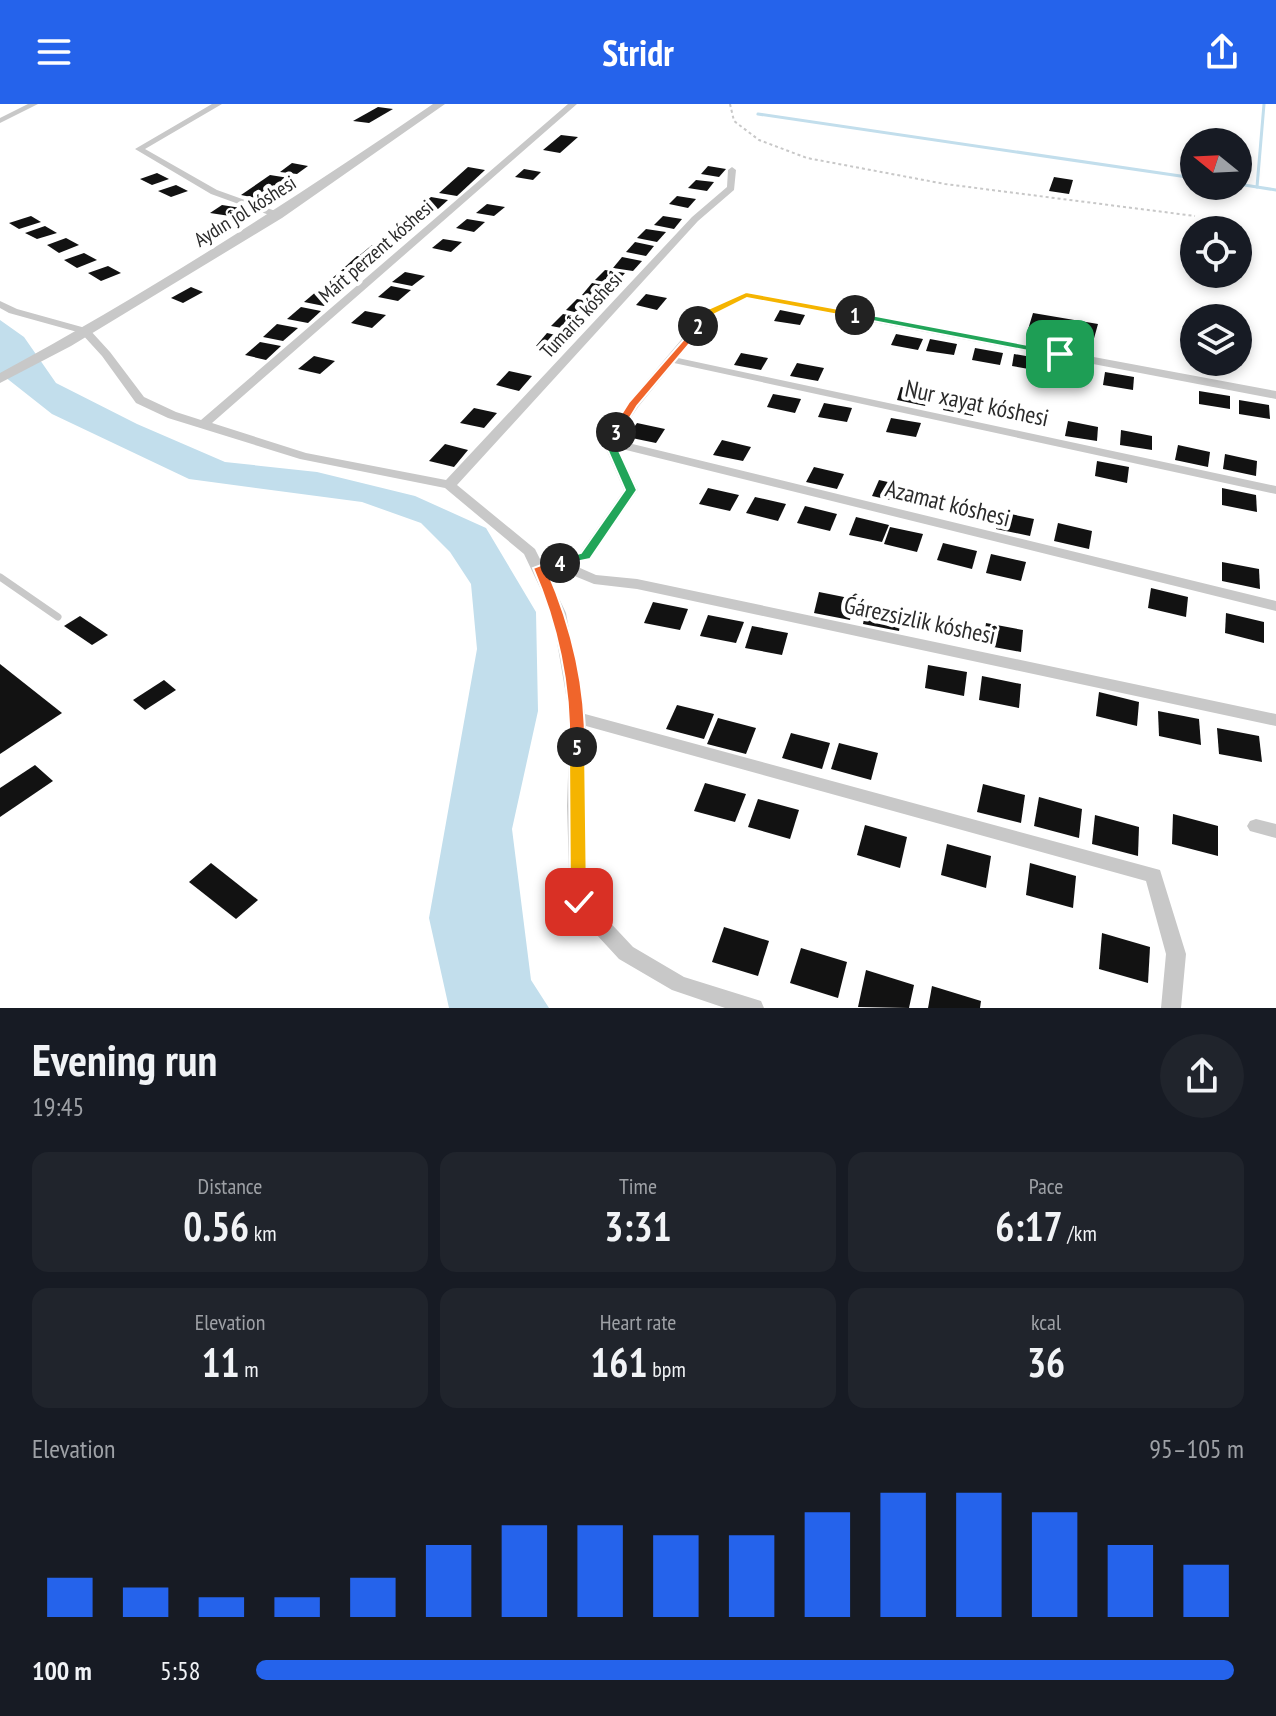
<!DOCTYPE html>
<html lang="en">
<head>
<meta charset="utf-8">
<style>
	:root { --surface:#171b24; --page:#20242c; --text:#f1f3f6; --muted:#9ea1a6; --accent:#2563eb }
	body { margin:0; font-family:"PT Sans Narrow",sans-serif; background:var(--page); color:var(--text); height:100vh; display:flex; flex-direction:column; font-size:30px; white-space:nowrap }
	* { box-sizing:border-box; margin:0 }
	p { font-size:26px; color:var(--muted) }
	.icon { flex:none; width:44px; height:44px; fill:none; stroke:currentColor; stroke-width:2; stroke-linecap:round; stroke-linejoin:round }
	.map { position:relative; height:904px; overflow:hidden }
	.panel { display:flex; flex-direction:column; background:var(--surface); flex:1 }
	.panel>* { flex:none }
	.needle { width:52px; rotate:288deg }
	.tools { position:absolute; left:1180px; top:24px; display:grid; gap:16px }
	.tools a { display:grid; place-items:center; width:72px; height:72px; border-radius:50%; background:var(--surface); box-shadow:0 4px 12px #0003; font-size:40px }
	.pin { position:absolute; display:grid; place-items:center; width:68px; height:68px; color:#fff; margin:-34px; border-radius:16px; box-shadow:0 4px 12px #0006 }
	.km { position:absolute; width:40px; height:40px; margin:-20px; border-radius:50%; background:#222; color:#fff; font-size:22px; line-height:40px; text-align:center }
	.round { display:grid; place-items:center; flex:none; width:84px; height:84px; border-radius:42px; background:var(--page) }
	.head { display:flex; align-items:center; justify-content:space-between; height:136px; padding:0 32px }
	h1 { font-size:44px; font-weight:600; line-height:60px }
	.figures { display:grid; grid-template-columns:repeat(3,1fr); gap:12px; height:136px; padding:8px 32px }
	.figures div { display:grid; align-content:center; border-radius:16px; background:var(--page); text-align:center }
	.figures b { font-size:40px; font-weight:600 }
	.figures small { font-size:22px; font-weight:400 }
	.figures p { font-size:22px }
	.chart { height:224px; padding:16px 32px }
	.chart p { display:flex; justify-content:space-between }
	.chart svg { width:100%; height:144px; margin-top:8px; stroke:var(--accent); stroke-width:6 }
	ul { padding:0 32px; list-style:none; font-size:26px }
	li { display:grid; grid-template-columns:128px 96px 1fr; align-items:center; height:60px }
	li i { height:20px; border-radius:10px; background:var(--accent) }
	header { display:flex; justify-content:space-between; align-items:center; height:104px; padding:0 32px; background:var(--accent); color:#fff; font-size:36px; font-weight:600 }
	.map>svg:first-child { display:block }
</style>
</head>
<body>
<header><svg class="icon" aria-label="menu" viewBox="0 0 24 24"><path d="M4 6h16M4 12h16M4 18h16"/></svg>Stridr<svg class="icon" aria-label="share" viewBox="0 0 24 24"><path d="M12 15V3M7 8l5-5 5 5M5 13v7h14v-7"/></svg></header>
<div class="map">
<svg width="1276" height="904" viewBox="0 0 1276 904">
	<rect width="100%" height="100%" fill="#fff"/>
	<!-- water -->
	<path fill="#c2deec" d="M0,216L24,233L56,279L137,320L225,358L317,368L415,392L486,424L536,508L538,607L512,725L531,876L549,904H449L429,814L477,545L471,480L450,448L421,419L362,398L189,375L52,310L0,269Z"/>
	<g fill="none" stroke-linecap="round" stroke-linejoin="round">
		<!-- stream -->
		<g stroke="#c2deec" stroke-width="3">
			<path d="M758,10L1194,74"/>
			<path d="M1238,80L1257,83L1264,0"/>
			<path d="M1257,83L1276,86"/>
		</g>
	</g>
	<!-- building -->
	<g fill="#121212">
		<path d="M378,3L393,5L369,19L353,17Z"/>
		<path d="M561,31L578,33L560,49L543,46Z"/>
		<path d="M292,59L308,62L297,70L280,68Z"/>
		<path d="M708,62L726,65L719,73L701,70Z"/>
		<path d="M468,63L485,66L457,92L439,89Z"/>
		<path d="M524,65L541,68L533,76L515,73Z"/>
		<path d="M157,69L169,75L152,81L140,75Z"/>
		<path d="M270,71L289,74L261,95L241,91Z"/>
		<path d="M1054,73L1073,76L1069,90L1049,87Z"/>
		<path d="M696,76L714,78L707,87L688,84Z"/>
		<path d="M176,81L188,87L171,93L158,87Z"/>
		<path d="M677,92L696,95L688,104L669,100Z"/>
		<path d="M431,93L448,96L438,105L420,102Z"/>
		<path d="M487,100L505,103L494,112L476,109Z"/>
		<path d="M222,101L241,104L230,112L210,109Z"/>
		<path d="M413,108L431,111L420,120L402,118Z"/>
		<path d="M31,112L41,118L19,125L9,119Z"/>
		<path d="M663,112L682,115L674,125L654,121Z"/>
		<path d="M467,115L485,118L474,128L456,124Z"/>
		<path d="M397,121L416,124L404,134L386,131Z"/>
		<path d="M45,122L57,129L37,135L25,129Z"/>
		<path d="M646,125L666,128L657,138L637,134Z"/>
		<path d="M66,134L79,141L59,149L47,141Z"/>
		<path d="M443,135L462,138L451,148L432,144Z"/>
		<path d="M635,138L654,142L646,152L626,148Z"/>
		<path d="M372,141L391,144L379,154L360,151Z"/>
		<path d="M84,149L97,156L77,164L64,156Z"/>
		<path d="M357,152L376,155L364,166L345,163Z"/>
		<path d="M622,153L642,157L633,167L613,164Z"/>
		<path d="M108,162L121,169L101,177L88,169Z"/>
		<path d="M343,165L362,168L350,179L330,176Z"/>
		<path d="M605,166L625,169L615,180L595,176Z"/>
		<path d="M405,168L425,172L412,182L392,178Z"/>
		<path d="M592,179L612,183L602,195L582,191Z"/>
		<path d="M391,182L411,186L398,197L378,193Z"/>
		<path d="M191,183L203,188L183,199L171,194Z"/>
		<path d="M317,187L337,190L324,202L304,198Z"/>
		<path d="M646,190L667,194L657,206L636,201Z"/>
		<path d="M577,195L598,199L587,211L566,206Z"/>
		<path d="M301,203L321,207L308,219L287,215Z"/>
		<path d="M780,206L805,211L800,221L774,217Z"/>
		<path d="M365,207L386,211L372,224L351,219Z"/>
		<path d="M1033,209L1098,220L1093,238L1089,237L1087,244L1026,232Z"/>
		<path d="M563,210L584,214L573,226L551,222Z"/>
		<path d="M277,220L298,224L283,237L263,233Z"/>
		<path d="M547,229L569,234L558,246L536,242Z"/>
		<path d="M896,230L923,235L918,246L891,241Z"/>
		<path d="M930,235L957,240L954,251L926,247Z"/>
		<path d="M260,238L281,242L266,256L245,251Z"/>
		<path d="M975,244L1003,249L1000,261L972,256Z"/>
		<path d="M741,249L768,254L761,266L734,261Z"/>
		<path d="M1014,250L1043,255L1040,267L1012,262Z"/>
		<path d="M314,252L335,257L320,270L298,265Z"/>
		<path d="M797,259L824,264L818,277L790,272Z"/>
		<path d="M509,267L532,272L519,287L496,281Z"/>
		<path d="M1105,268L1134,273L1133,286L1103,281Z"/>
		<path d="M901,283L930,289L925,302L897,296Z"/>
		<path d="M1199,287L1230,292V305L1199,300Z"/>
		<path d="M773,290L801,295L795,309L767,303Z"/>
		<path d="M948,293L977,298L973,312L943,306Z"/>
		<path d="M1239,296L1269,301L1270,315L1239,310Z"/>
		<path d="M824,299L852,304L847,318L818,313Z"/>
		<path d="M474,304L497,309L484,324L460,319Z"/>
		<path d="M891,314L921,319L916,333L886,328Z"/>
		<path d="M1068,317L1098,323L1097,337L1065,332Z"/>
		<path d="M637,319L665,325L656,339L627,333Z"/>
		<path d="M1121,326L1152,332V346L1120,341Z"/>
		<path d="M722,336L751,343L743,357L713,351Z"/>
		<path d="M445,340L468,346L454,363L429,357Z"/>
		<path d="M1178,341L1210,348L1208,363L1175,356Z"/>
		<path d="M1225,350L1257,357L1256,372L1223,365Z"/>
		<path d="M1097,357L1129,363L1127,379L1095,372Z"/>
		<path d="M814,363L844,370L837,385L806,378Z"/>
		<path d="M879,376L910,383L904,399L872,392Z"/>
		<path d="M708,384L739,391L730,407L699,400Z"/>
		<path d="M1222,384L1256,391L1257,408L1222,401Z"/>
		<path d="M755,393L786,400L778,417L746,409Z"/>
		<path d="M805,402L837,410L830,427L797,419Z"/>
		<path d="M1001,408L1034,415L1030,432L996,425Z"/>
		<path d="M856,413L889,421L882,438L849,431Z"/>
		<path d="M1058,419L1092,427L1089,445L1054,437Z"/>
		<path d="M890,423L923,430L917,448L884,440Z"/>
		<path d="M943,439L977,447L972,465L937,456Z"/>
		<path d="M991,450L1026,458L1021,477L986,469Z"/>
		<path d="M1222,458L1259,465L1260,485L1222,477Z"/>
		<path d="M1151,484L1188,493L1186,513L1148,504Z"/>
		<path d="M819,488L854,495L850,516L814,509Z"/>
		<path d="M653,498L688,505L680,526L644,519Z"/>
		<path d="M867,499L903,506L899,527L863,520Z"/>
		<path d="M1226,509L1264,518V539L1225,529Z"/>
		<path d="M708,511L744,518L736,539L700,532Z"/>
		<path d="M80,512L108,531L92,541L64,522Z"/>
		<path d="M986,519L1023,526L1021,548L983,541Z"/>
		<path d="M752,522L788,529L782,551L745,544Z"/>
		<path d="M0,560L62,609L0,650Z"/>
		<path d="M928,561L967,568L964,592L925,584Z"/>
		<path d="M982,572L1021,580L1019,604L979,596Z"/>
		<path d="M164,576L176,586L145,606L133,596Z"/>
		<path d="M1099,588L1139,598L1137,622L1096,612Z"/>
		<path d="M677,601L714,610L704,635L666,625Z"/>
		<path d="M1158,607L1199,615L1201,641L1159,632Z"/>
		<path d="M718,614L756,624L746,650L707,640Z"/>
		<path d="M1217,624L1259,632L1262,658L1219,650Z"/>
		<path d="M791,629L830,639L822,665L782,654Z"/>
		<path d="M839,639L878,649L871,676L831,665Z"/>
		<path d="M35,661L53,677L0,713V684Z"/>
		<path d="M705,679L746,690L735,718L694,707Z"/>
		<path d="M983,680L1025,691L1021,719L977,708Z"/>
		<path d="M1039,693L1082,705L1079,734L1034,722Z"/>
		<path d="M758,695L799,706L790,735L748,723Z"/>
		<path d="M1173,710L1218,722V752L1172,740Z"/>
		<path d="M1095,711L1139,723L1138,752L1092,740Z"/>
		<path d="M865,721L907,733L900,764L857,751Z"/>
		<path d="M947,740L991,752L986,784L941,771Z"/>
		<path d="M211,759L258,796L236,815L189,778Z"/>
		<path d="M1030,759L1076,772L1073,804L1026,791Z"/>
		<path d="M724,823L769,837L758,872L712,858Z"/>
		<path d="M1102,829L1150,843L1148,879L1099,865Z"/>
		<path d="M801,844L847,858L838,894L790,879Z"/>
		<path d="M866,866L914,881L909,904L858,903Z"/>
		<path d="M932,882L981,897L980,904H928Z"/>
	</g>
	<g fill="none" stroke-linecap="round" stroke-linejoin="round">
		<!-- path -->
		<path stroke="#c8c8c8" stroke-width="2" stroke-dasharray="3 3" stroke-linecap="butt" d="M730,0L734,17L759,36L807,54L945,80L1195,112"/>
		<!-- service -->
		<path stroke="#c8c8c8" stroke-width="7" d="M0,473L58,513"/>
		<!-- minor -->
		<g fill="#c8c8c8" fill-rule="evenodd">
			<path d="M28,0H38L0,19V14Z"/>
			<path d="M212,0H222L145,45L217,86L281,109V113H275L211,90L135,45Z"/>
			<path d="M568,0H577L212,319L306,349L446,376L692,113L727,83L728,66L732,63L736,66L734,86L698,117L457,381L535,445L542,459L580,449L624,386L603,338L629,298L707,205L746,188L1276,287V295L747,194L715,209L678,254L1276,382V390L674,259L638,303L616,336L1276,497V507L618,344L638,386L590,455L571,460L596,471L637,475L1276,610V622L637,485L594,480L555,464L546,467L566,509L585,610L1160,766L1186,850L1181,904H1161L1166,850L1146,777L586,622L585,702L588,795L633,843L684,873L761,897L764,904H725L672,886L619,855L572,804L570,798L567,702L570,614L552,509L524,450L445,384L300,355L168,314L136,299L102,252L81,229L9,209L0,204V197L17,205L89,225L110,248L144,293L176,308L201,316Z"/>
			<path d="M1256,715L1276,720V734L1250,727L1247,722L1250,717Z"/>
		</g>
		<!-- tertiary -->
		<path fill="#c8c8c8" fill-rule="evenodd" d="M433,0H445L282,114L71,242L0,279V269C150,188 292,96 433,0Z"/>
	</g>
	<!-- split-1 -->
	<path fill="#22a559" stroke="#fff" stroke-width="2" d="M855,208L1060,247L1065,250L1060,253L852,213V209Z"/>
	<!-- split-2 -->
	<path fill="#f5b400" stroke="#fff" stroke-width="2" d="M746,188L855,208L860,211L855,214L747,194L715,210L702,225L693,222L708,205Z"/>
	<!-- split-3 -->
	<path fill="#f0652b" stroke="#fff" stroke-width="2" d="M698,219L702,220V225L637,302L620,330H612L610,328L629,298Z"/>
	<!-- split-4 -->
	<path fill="#22a559" stroke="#fff" stroke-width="2" d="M616,324L621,328L615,338L637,386L590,455L556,462V456L581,449L625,386L604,338Z"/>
	<!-- split-5 -->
	<path fill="#f0652b" stroke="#fff" stroke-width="2" d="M560,454L567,459L565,462L547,466C571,521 586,583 585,643L577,648L569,643C571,582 557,519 533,464Z"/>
	<!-- split-6 -->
	<path fill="#f5b400" stroke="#fff" stroke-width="2" d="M577,637L585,643L587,798L579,806L570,798L569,643Z"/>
	<g text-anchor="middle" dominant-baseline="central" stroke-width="8" stroke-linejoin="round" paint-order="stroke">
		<!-- far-street labels -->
		<g font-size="20" fill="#2b2b2b" stroke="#fff">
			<text transform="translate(245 107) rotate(-32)">Aydın jol kóshesi</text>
			<text transform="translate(376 147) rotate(-41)">Márt perzent kóshesi</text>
			<text transform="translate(581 211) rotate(-47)">Tumaris kóshesi</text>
		</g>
		<!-- street labels -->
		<g font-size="24" fill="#2b2b2b" stroke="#fff">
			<text transform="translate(977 299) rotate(12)">Nur xayat kóshesi</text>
			<text transform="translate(948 399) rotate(14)">Azamat kóshesi</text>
			<text transform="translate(920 516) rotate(12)">Ǵárezsizlik kóshesi</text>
		</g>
	</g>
</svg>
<div class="tools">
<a><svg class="needle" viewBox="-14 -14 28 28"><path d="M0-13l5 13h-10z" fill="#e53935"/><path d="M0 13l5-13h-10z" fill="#9ea1a6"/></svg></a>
<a><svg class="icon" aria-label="locate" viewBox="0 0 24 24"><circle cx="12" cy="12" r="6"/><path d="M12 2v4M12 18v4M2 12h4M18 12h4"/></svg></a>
<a><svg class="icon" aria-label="layers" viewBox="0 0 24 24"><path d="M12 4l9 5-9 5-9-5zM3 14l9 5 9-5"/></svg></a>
</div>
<div class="pin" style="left:1060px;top:250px;background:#1e9e55"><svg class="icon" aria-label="arrive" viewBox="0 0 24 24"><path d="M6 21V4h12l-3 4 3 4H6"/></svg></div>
<div class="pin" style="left:579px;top:798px;background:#d93025"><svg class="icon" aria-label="check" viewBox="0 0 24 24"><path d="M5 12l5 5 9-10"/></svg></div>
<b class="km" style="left:855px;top:211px">1</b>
<b class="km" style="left:698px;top:222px">2</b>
<b class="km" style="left:616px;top:328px">3</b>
<b class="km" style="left:560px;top:459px">4</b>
<b class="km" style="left:577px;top:643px">5</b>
</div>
<section class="panel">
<div class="head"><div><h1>Evening run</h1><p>19:45</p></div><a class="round"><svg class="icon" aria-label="share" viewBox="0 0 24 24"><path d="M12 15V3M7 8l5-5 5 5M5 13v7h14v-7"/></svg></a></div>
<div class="figures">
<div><p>Distance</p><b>0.56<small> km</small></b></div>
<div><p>Time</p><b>3:31</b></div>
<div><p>Pace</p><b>6:17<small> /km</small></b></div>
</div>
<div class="figures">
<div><p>Elevation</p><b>11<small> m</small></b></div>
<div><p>Heart rate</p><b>161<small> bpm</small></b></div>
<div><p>kcal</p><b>36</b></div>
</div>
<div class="chart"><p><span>Elevation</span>95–105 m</p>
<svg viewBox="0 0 160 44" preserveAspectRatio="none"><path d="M5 44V32M15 44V35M25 44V38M35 44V38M45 44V32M55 44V22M65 44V16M75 44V16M85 44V19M95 44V19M105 44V12M115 44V6M125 44V6M135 44V12M145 44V22M155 44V28"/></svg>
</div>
<ul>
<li><b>100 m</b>5:58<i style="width:99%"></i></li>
</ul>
</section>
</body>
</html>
